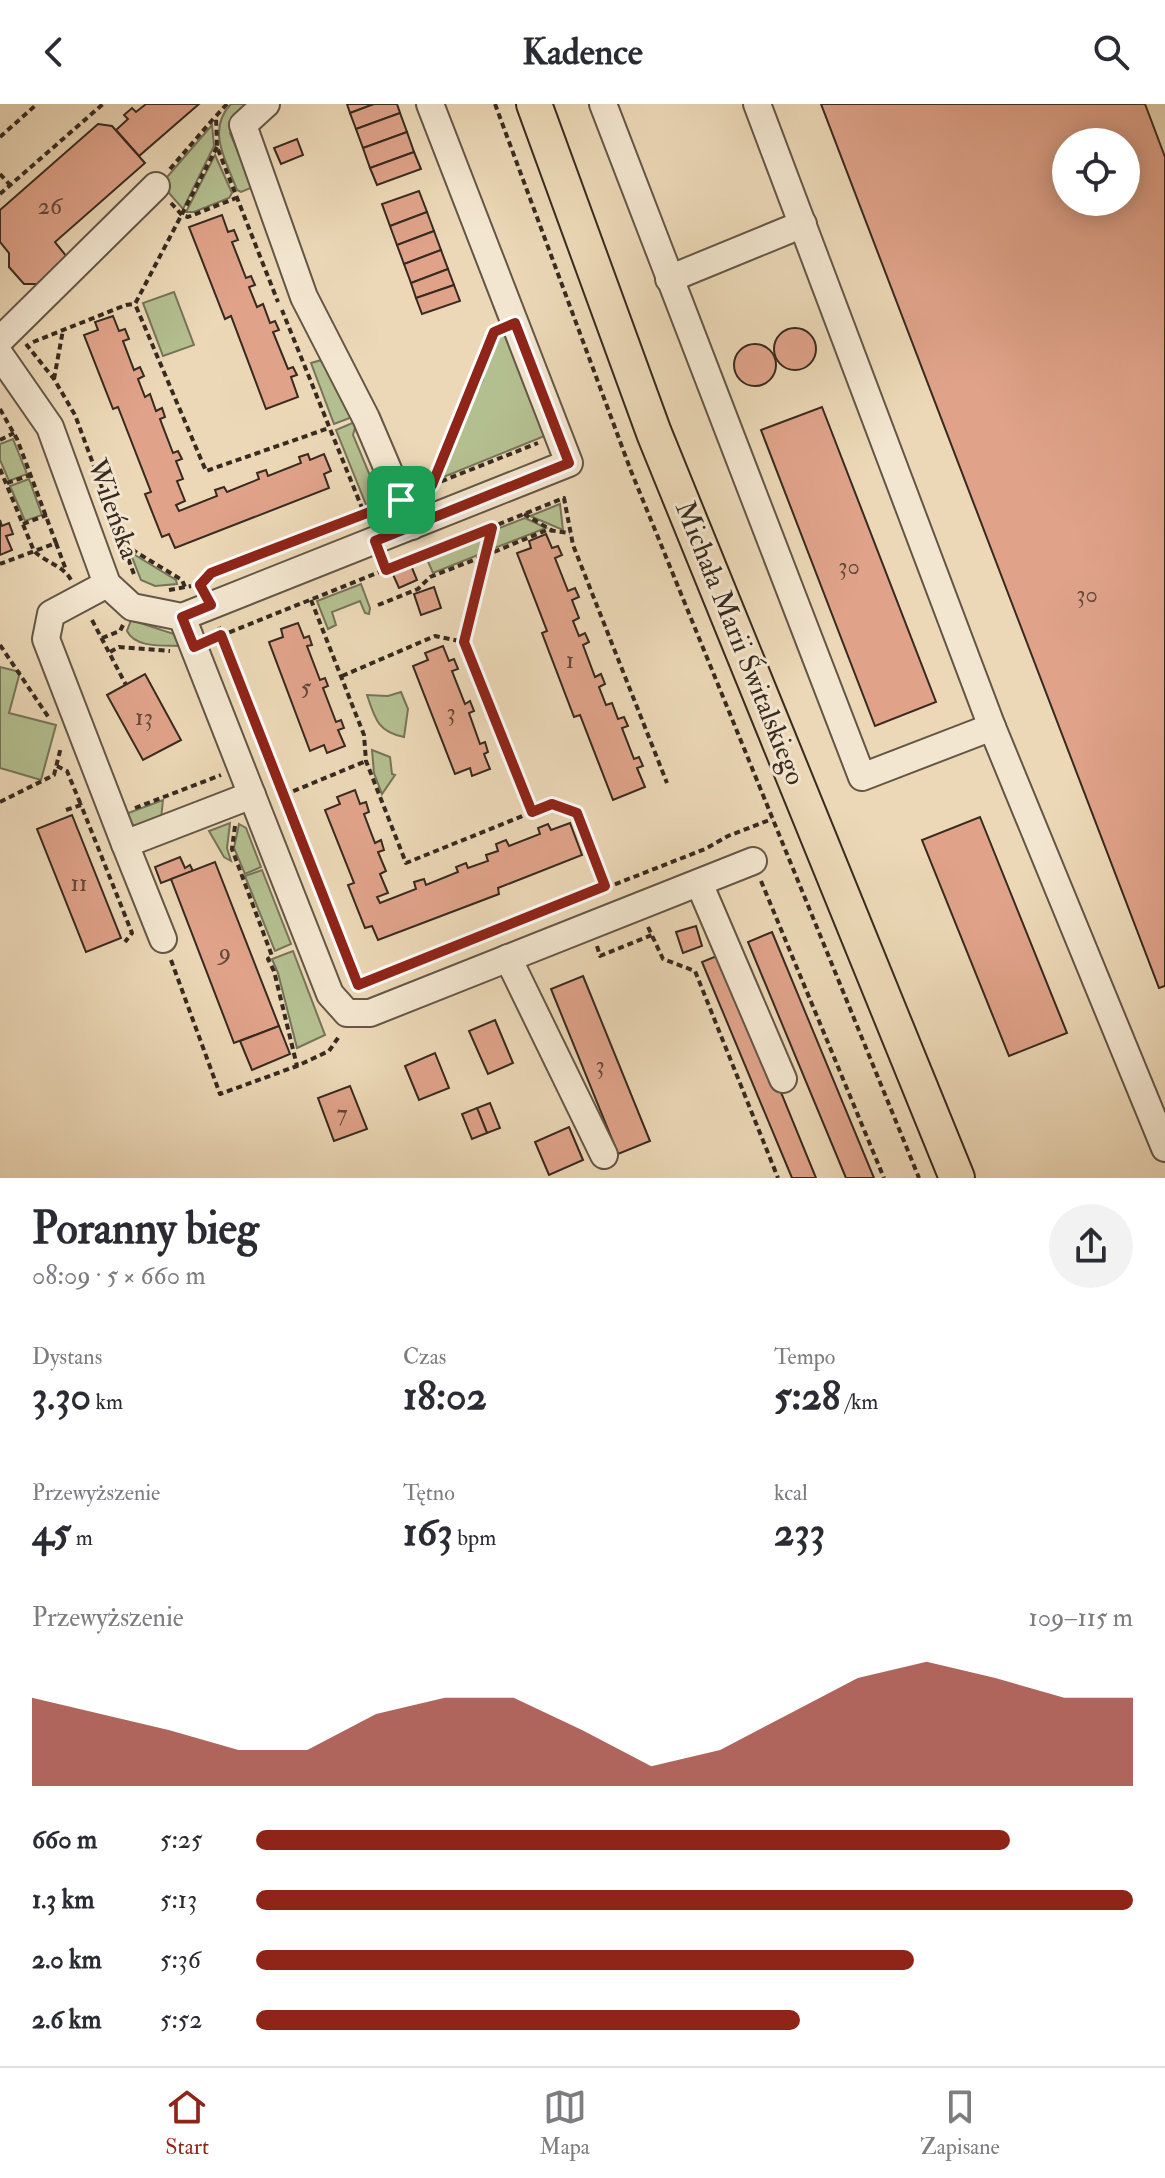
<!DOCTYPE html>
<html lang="pl">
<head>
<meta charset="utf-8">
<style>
	:root { --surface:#fff; --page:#f2f2f3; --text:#2b2b33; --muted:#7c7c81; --line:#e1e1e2; --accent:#8f2418 }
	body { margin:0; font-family:"IM FELL Double Pica",serif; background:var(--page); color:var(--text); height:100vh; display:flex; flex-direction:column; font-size:30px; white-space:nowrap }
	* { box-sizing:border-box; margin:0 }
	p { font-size:26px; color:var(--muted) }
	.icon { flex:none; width:44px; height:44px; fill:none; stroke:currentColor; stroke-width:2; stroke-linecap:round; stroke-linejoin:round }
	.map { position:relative; height:1074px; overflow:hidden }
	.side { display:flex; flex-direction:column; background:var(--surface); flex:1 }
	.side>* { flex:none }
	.buttons { position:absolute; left:1052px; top:24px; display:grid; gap:16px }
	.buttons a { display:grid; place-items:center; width:88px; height:88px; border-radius:50%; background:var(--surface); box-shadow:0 4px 20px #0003; font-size:40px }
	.pin { position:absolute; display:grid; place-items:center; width:68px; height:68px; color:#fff; margin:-34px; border-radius:16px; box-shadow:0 4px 12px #0006 }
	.round { display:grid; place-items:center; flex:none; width:84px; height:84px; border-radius:42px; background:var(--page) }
	.overview { display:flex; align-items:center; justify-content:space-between; height:136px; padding:0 32px }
	h1 { font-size:44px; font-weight:700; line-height:60px }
	.figures { display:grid; grid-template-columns:repeat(3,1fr); gap:12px; height:136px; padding:8px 32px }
	.figures div { display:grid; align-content:center }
	.figures b { font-size:40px; font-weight:700 }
	.figures small { font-size:22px; font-weight:400 }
	.figures p { font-size:22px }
	.chart { height:224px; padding:16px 32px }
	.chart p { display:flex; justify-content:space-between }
	.chart svg { width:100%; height:144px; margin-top:8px; fill:var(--accent); opacity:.7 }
	ul { padding:0 32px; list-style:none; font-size:26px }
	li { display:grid; grid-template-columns:128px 96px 1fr; align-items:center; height:60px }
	li i { height:20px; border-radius:10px; background:var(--accent) }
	header { display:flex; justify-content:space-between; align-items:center; height:104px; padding:0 32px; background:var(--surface); font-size:36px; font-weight:700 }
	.menu { display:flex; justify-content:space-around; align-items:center; height:112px; border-top:2px solid var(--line); background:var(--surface); font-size:22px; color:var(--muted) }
	.menu a { display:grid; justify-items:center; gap:4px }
	.menu .selected { color:var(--accent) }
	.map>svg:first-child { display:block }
</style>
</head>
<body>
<header><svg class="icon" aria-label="back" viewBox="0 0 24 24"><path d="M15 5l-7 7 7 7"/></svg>Kadence<svg class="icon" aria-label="search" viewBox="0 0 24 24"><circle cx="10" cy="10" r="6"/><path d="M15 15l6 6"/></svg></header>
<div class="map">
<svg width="1165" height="1074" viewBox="0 0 1165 1074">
	<rect width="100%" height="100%" fill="#ecd8b7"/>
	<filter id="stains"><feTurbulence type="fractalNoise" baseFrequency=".0025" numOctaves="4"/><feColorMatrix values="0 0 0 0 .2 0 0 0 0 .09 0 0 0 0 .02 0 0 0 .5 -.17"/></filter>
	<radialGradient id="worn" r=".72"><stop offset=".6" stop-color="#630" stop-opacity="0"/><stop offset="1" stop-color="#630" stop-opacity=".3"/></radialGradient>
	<!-- green -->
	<g fill="#b4bf90" stroke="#767458" stroke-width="2">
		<path d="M231,0H259L230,29L253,83L241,88L237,86C226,56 206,26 231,0Z"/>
		<path d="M212,21L214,42L183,105L161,80Z"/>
		<path d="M215,51L232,89L229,94L194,108H186Z"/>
		<path d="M174,188L194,241L163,252L143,199Z"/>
		<path d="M509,229L547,331L441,374L439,369L476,283L479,284L483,275L479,273L496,234Z"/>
		<path d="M325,255L355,312L334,320L311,259Z"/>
		<path d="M357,317L353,331L378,391L388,395L367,403L336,326Z"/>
		<path d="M13,335L27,370L9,377L0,356V340Z"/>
		<path d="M29,375L42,411L25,417L10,382Z"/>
		<path d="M560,400L563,426L530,412Z"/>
		<path d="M525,414L546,424L487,447L494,426Z"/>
		<path d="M488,429L483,449L433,469L426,453Z"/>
		<path d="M130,448L176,476L177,480L155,482L141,476Z"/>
		<path d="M361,480L370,504L369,510L365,509L360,497L332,508L336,521L328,525L317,497Z"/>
		<path d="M131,516L174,530L183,542C165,541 136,545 127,527Z"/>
		<path d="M0,563L20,568L9,609L56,621L41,676L0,664Z"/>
		<path d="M401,588L408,605L404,633C378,628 375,615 367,591L388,592Z"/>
		<path d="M372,646L390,653L392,670L395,671L382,690L374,669Z"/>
		<path d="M163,696L161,715C142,722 137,729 123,711Z"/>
		<path d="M230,719L227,744L231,757L224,753L209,727Z"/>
		<path d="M239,720L246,724L261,763L245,770L234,744Z"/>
		<path d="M262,766L291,840L275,847L245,772Z"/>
		<path d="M293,847L325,931L297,944L278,869L272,855Z"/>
	</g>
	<!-- building -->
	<g fill="#e0a38a" stroke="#372a20" stroke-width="2" fill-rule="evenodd">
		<path d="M146,0H199L139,52L116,26L128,15L124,11L132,4L136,8Z"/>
		<path d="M347,0H374L350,9Z"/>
		<path d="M374,0H397L400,9L356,25L350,9Z"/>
		<path d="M821,0H1145L1165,53V882L1159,884ZM1066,38H1126V98H1066Z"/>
		<path d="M400,9L407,28L363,44L356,25Z"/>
		<path d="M98,20L112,22L145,59L55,138L67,153L37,180H24L9,163V149L0,138V106Z"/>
		<path d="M407,28L414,48L370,64L363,44Z"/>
		<path d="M297,35L303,51L281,60L274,44Z"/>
		<path d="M414,48L421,65L377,81L370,64Z"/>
		<path d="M419,87L427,108L390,122L382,100Z"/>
		<path d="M427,108L434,127L397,141L390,122Z"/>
		<path d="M222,111L228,128L234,126L238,136L232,138L246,174L251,172L255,181L249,183L257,203L263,200L270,219L275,217L279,226L273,228L288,265L293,263L297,271L291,273L298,293L266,305L231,212L225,215L189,123Z"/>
		<path d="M434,127L441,146L404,160L397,141Z"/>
		<path d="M441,146L448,165L411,179L404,160Z"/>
		<path d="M448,165L454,181L416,194L411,179Z"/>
		<path d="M454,181L460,197L422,210L416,194Z"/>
		<path d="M113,212L119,227L125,225L129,235L123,237L134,266L140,263L144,272L138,275L145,293L150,290L156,307L162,304L165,313L160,315L173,349L178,347L182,355L176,357L183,375L177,377L185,397L176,401L179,407L217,392L215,386L224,383L227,388L259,375L257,369L266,366L268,372L301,359L299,353L308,350L310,356L324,350L331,367L324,370L329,384L175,444L169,430L162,433L145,390L151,388L118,303L113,305L84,231L98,226L95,218Z"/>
		<circle cx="795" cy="245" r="21"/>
		<circle cx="755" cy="261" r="21"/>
		<path d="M822,303L936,598L875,622L761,326Z"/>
		<path d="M0,416L2,422L9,419L13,430L6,432L12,446L0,451Z"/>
		<path d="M546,430L552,444L558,442L562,451L555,454L568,487L575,484L579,493L572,496L579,514L573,517L579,532L585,529L589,538L583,541L595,573L601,570L605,580L599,583L606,601L612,599L618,615L624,613L628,622L622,624L634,655L639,653L643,662L637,664L645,683L613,696L580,611L574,613L542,529L547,527L517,449L531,444L529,437Z"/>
		<path d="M410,459L417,476L399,484L391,466Z"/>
		<path d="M434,483L441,504L421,511L414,490Z"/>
		<path d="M298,519L304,534L309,532L312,541L307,542L320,576L325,574L328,582L323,584L336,618L341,616L344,624L338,626L345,642L327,649L324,641L310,647L269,538L283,533L281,525Z"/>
		<path d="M443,542L449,557L454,555L458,565L452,567L465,600L470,597L474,607L469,609L480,640L485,638L488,648L484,650L490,665L472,672L470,664L455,670L413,562L428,556L425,549Z"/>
		<path d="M145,570L181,636L143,656L107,591Z"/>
		<path d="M355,686L360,700L366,698L369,708L364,710L375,739L381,736L384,746L378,748L386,767L380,770L388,789L377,793L380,799L416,785L414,778L424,775L426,781L458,768L456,763L466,759L468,764L488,757L486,751L498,747L496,740L506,736L509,742L540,730L538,724L548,720L551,726L570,719L582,751L498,784L499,790L378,836L372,822L365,824L348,781L354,779L325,706L340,700L337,693Z"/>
		<path d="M72,711L121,834L86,848L37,725Z"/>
		<path d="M980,713L1067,929L1009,952L922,736Z"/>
		<path d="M180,753L185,764L190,761L193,767L161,779L155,763Z"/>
		<path d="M215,758L279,922L234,939L171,775Z"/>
		<path d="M696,822L702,842L683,849L676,828Z"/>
		<path d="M772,828L874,1074H846L748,838Z"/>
		<path d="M724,849L816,1074H792L702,858Z"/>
		<path d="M583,872L650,1037L618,1050L551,885Z"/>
		<path d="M495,916L513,959L488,970L469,927Z"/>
		<path d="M279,922L290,950L252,966L240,937Z"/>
		<path d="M435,949L449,984L419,996L405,962Z"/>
		<path d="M350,982L367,1025L334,1037L318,994Z"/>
		<path d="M490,999L500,1024L487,1029L477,1004Z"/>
		<path d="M477,1004L487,1029L472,1035L462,1010Z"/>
		<path d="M569,1023L583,1056L549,1071L535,1038Z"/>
	</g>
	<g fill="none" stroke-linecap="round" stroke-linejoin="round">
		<defs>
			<g id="minor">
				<path d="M266,0L243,21L304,193L366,314L412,422"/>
				<path d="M603,0L862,673L992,623"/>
				<path d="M757,0L992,623L1165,1044"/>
				<path d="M669,175L803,120"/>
				<path d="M0,236L156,82"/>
				<path d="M0,251L50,323L107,480L132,503L182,513L569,359L430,0"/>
				<path d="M107,480L51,510L46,535L125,740"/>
				<path d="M182,513L330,890L347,909H370L753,757"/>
				<path d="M699,779L783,975"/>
				<path d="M163,835L125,740L252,691"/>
				<path d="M508,854L604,1051"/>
			</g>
			<path id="major" d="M534,0L654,329L957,1074"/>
		</defs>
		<!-- minor casing -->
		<use href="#minor" stroke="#645646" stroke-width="30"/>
		<!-- major casing -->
		<use href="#major" stroke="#372a20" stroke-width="38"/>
		<!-- path -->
		<g stroke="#372a20" stroke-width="4" stroke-dasharray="6 4" stroke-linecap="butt">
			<path d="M227,0L216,12L217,43L278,198"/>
			<path d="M495,0L631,367L919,1074"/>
			<path d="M0,33L37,0"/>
			<path d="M217,43L135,200L206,367L329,324"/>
			<path d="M170,65L214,14"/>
			<path d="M0,70L10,81"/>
			<path d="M0,90L103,0"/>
			<path d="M171,99L182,111L188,113L236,94"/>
			<path d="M33,238L126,201L135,200"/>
			<path d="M26,240L54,275L75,311L135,473"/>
			<path d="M54,275L63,226"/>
			<path d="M0,305L17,335L56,439L0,460"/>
			<path d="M0,336L14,329"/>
			<path d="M0,365L34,447C45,458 64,462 71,476"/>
			<path d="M7,379L31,371"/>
			<path d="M432,381L538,339"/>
			<path d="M420,387L432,381L494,228"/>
			<path d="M524,410L553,427"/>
			<path d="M23,420L47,411"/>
			<path d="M492,424L484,452L547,426L570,429"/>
			<path d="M56,439L66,466"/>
			<path d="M123,443L126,442L182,476L185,483"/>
			<path d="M203,478L211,469L364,409L282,206"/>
			<path d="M169,486L191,482"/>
			<path d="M311,496L364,631L366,657L406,759L552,700L577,709L605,782"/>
			<path d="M378,501L418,485L430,473L484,452L464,538"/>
			<path d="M92,516L126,581"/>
			<path d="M219,523L358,881L705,745L728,732L772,715"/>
			<path d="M220,532L564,394L573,441L667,679"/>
			<path d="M102,534L120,527L123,521"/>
			<path d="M0,541L49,614"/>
			<path d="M110,548L119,543L170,547"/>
			<path d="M342,572L435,532L464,538L532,708"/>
			<path d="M57,662L67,667L81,701"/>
			<path d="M284,691L366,657"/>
			<path d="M0,698L54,671L61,643"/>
			<path d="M135,704L221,671"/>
			<path d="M66,706L81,701L132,829L125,838"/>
			<path d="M235,722L232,745L272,852L268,855L274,867L297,962"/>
			<path d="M761,777L884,1074"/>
			<path d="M648,823L663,855L695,867L778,1074"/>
			<path d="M597,842L600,852L652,831"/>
			<path d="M171,856L220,990L297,962L329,947L340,931"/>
		</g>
		<!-- minor -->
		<use href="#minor" stroke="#f3e6d0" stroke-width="26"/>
		<!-- major -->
		<use href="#major" stroke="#ecd8b7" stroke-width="34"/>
	</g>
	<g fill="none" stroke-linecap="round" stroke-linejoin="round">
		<defs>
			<path id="route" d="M515,219L569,359L375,437L386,466L492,424L464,538L532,708L552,700L577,709L605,782L358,881L221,531L194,543L182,513L211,501L200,481L211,469L401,396L432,381L494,228Z"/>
		</defs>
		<!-- route casing -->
		<use href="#route" stroke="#fff" stroke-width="16"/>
		<!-- route -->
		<use href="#route" stroke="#8f2418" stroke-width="10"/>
	</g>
	<g text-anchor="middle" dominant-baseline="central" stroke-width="6" stroke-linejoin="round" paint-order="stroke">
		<!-- number labels -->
		<g font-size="24" fill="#61483a">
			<text x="50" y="102">26</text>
			<text x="849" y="462">30</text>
			<text x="1087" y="490">30</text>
			<text x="570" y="556">1</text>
			<text x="306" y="583">5</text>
			<text x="451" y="608">3</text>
			<text x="144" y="613">13</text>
			<text x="79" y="779">11</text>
			<text x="225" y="848">9</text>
			<text x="600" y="961">3</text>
			<text x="342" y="1009">7</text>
		</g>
		<!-- street labels -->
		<g font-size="28" fill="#372a20" stroke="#f3e6d0">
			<text transform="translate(113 405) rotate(70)">Wileńska</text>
			<text transform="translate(740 539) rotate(68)">Michała Marii Świtalskiego</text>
		</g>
	</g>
	<rect width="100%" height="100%" filter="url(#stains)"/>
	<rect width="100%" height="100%" fill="url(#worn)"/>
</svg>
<div class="buttons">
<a><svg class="icon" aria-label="locate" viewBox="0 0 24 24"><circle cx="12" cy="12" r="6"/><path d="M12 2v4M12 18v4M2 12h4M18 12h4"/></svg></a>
</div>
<div class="pin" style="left:401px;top:396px;background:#1e9e55"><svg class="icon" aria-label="arrive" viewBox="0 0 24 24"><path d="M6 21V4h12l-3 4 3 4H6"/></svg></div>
</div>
<section class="side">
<div class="overview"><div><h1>Poranny bieg</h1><p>08:09 · 5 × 660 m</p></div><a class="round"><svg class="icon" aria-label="share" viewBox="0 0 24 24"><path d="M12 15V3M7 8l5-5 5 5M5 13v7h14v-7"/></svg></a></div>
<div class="figures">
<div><p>Dystans</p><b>3.30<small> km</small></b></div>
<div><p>Czas</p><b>18:02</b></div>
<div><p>Tempo</p><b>5:28<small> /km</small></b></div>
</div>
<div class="figures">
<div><p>Przewyższenie</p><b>45<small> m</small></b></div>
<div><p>Tętno</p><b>163<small> bpm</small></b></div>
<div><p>kcal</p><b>233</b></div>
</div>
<div class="chart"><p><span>Przewyższenie</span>109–115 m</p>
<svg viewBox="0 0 160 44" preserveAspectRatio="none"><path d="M0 44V17L10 22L20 27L30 33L40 33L50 22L60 17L70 17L80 27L90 38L100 33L110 22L120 11L130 6L140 11L150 17L160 17V44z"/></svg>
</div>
<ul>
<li><b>660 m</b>5:25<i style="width:86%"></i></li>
<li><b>1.3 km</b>5:13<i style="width:100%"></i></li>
<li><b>2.0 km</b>5:36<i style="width:75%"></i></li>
<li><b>2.6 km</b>5:52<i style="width:62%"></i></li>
</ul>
</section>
<nav class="menu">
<a class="selected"><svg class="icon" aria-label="home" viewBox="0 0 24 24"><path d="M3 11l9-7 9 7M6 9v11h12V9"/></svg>Start</a>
<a><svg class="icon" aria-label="map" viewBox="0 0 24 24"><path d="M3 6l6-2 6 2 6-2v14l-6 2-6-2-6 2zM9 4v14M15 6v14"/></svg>Mapa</a>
<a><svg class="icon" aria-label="saved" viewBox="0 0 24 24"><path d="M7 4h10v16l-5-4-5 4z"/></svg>Zapisane</a>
</nav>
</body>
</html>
